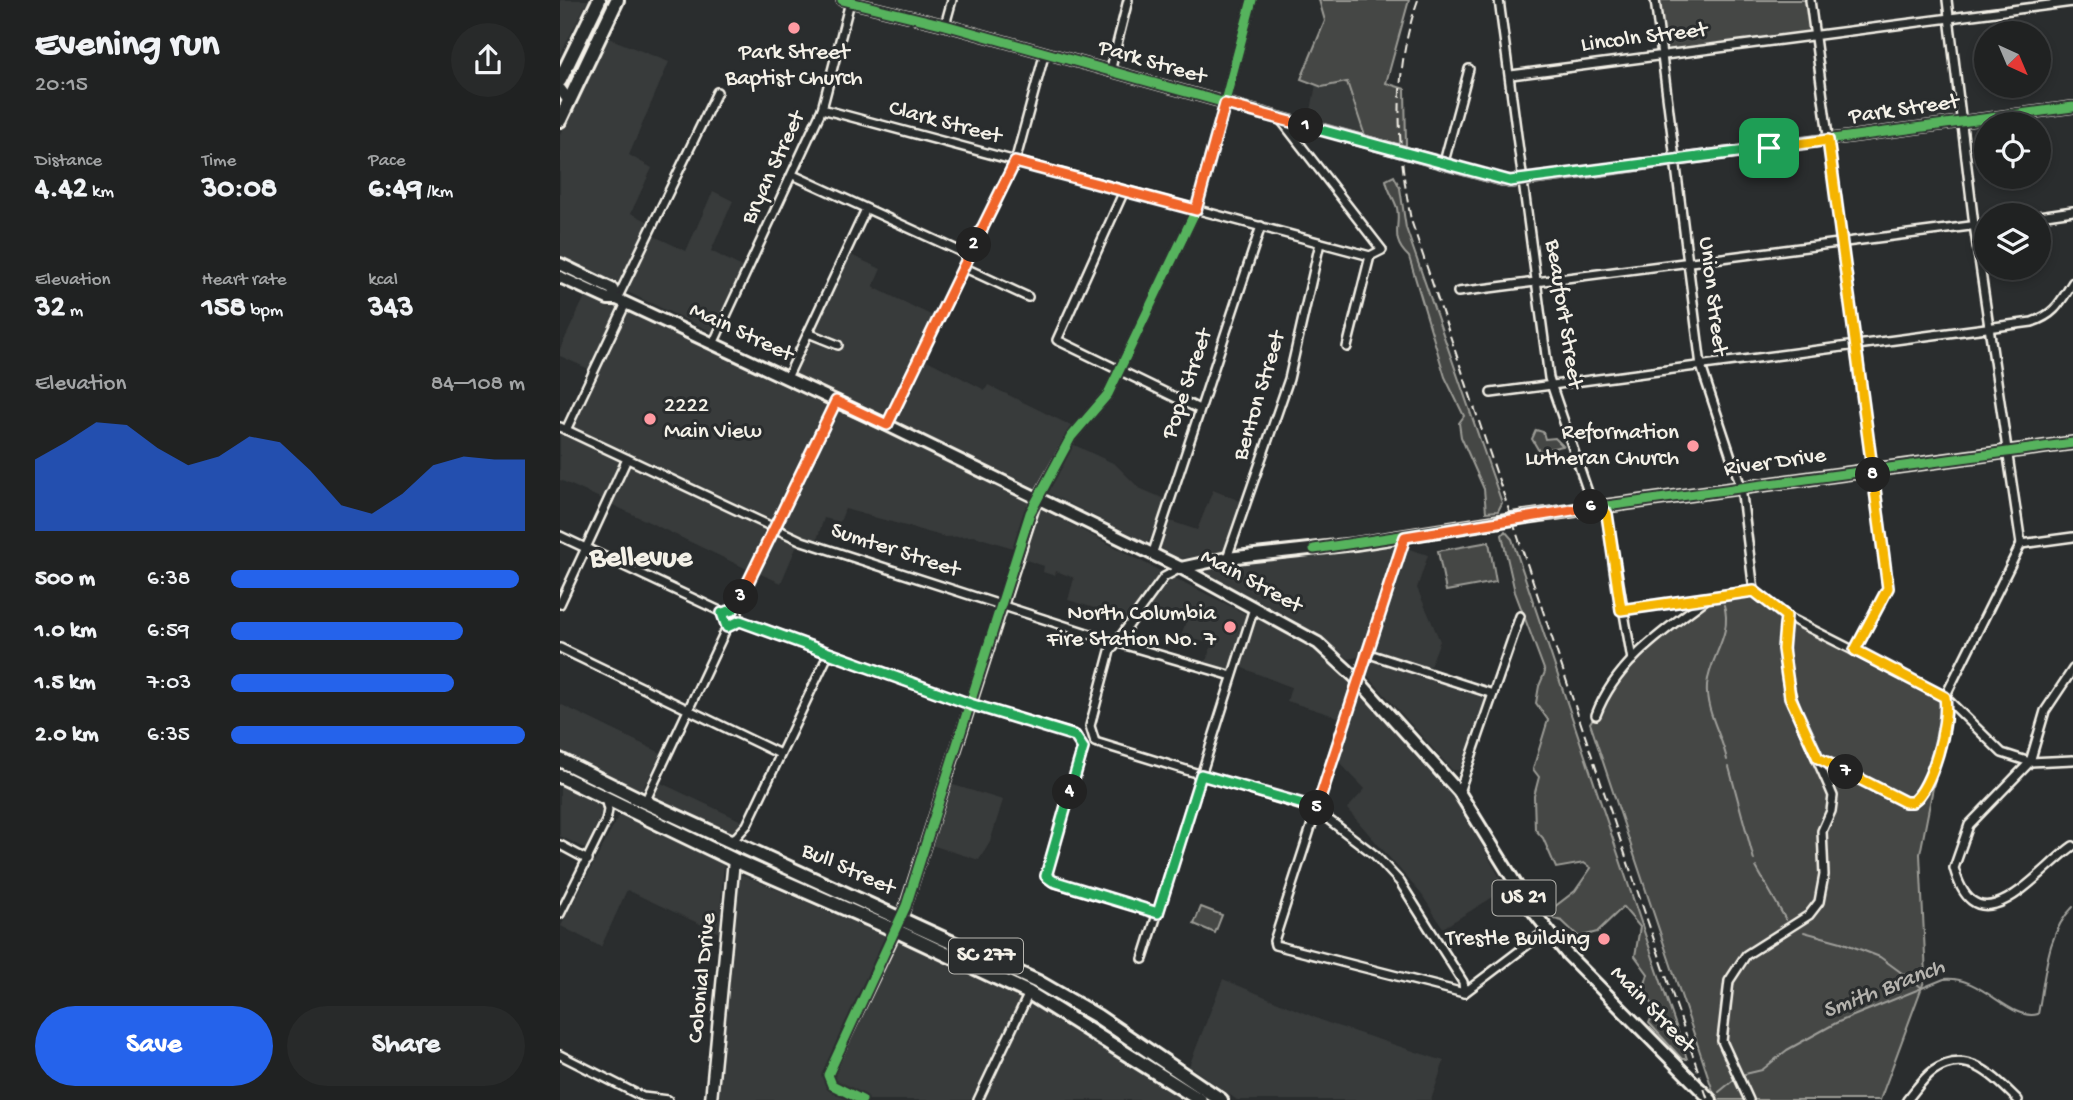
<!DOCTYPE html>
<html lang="en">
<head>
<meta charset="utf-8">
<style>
	:root { --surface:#202222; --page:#282a2a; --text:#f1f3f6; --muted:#a2a4a5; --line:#3d3f40; --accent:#2563eb }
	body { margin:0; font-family:"Gochi Hand",sans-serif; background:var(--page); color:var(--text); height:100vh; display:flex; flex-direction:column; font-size:26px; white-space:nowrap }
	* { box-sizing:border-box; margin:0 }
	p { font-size:23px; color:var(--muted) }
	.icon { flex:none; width:38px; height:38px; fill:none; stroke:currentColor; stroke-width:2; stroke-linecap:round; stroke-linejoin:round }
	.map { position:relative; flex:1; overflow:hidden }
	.panel { display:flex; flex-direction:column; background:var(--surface); width:560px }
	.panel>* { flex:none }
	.needle { width:46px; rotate:136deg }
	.controls { position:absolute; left:1414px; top:21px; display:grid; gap:14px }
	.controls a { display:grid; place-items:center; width:77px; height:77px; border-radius:50%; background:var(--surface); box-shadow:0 4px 10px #0003,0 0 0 2px var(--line); font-size:35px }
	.pin { position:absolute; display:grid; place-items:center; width:60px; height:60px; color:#fff; margin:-30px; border-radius:14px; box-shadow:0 4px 10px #0006 }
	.km { position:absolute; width:35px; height:35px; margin:-18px; border-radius:50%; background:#222; color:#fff; font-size:19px; line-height:35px; text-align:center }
	.round { display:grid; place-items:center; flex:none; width:74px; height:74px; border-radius:37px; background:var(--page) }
	.head { display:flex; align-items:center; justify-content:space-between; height:119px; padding:0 35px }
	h1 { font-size:38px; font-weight:700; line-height:52px }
	.stats { display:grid; grid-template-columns:repeat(3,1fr); gap:10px; height:119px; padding:7px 35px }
	.stats div { display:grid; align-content:center }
	.stats b { font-size:30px; font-weight:700 }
	.stats small { font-size:19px; font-weight:400 }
	.stats p { font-size:19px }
	.chart { height:196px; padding:14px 35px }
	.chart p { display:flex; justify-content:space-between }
	.chart svg { width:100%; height:126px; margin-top:7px; fill:var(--accent); opacity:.7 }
	.button { display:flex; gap:14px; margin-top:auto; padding:14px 35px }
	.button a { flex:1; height:80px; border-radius:42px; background:var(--accent); color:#fff; font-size:28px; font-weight:700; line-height:80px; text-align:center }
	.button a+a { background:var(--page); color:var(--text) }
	ul { padding:0 35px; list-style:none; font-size:23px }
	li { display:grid; grid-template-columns:112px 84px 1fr; align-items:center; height:52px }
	li i { height:18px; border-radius:9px; background:var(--accent) }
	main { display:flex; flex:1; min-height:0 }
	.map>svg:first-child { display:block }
</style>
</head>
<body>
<main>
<section class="panel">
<div class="head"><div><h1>Evening run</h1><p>20:15</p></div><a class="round"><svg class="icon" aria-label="share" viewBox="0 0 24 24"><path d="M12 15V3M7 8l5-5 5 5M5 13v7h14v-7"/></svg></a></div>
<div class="stats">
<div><p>Distance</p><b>4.42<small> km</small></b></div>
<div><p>Time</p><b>30:08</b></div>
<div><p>Pace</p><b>6:49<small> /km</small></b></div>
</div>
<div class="stats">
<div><p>Elevation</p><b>32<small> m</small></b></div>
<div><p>Heart rate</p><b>158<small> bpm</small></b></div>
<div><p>kcal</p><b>343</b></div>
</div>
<div class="chart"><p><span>Elevation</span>84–108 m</p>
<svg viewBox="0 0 160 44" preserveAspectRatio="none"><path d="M0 44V19L10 13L20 6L30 7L40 15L50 21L60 18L70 11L80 13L90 23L100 35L110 38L120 31L130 21L140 18L150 19L160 19V44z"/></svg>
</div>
<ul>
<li><b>500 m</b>6:38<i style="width:98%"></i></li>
<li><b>1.0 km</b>6:59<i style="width:79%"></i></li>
<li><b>1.5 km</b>7:03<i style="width:76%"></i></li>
<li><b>2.0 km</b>6:35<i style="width:100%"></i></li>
</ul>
<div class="button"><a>Save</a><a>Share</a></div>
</section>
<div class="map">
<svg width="1513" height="1100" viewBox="0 0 1513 1100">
	<rect width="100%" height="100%" fill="#2a2d2e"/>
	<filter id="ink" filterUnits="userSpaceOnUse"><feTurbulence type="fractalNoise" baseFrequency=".0143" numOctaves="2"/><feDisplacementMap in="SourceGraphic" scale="14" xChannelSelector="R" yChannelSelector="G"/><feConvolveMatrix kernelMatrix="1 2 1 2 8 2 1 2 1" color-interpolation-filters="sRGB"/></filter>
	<g filter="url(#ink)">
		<!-- built -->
		<g fill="#373a3a">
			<path d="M0,0H28L0,55Z"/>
			<path d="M46,37L109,62L69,155L92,168L71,213L91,223L58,286L0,258V134Z"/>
			<path d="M787,82L805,136L749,121L756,84L763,87Z"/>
			<path d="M153,191L173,201L151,251L184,268L152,332L67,292L92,235L126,251Z"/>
			<path d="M291,255L321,269L313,287L375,317L326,416L232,373Z"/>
			<path d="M26,294L60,310L31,370L0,356V349Z"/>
			<path d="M68,311L267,405L212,520L11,426Z"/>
			<path d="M363,358L425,390L428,385L516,428L478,489L336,421Z"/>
			<path d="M278,410L469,500L453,548L414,536L385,537L285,509L280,522L264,518L256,543L220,525Z"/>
			<path d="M0,432L60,460L42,499L0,480Z"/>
			<path d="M510,443L555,464L579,488L607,500L588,543L486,492Z"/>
			<path d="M70,464L206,530L189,570L51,504Z"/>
			<path d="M653,490L683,502L666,552L618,559L602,549L600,543L607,520L637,530Z"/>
			<path d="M478,507L602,572L570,619L508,600L514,578L496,571L495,576L483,572L484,566L460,558Z"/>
			<path d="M217,533L238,543L221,583L196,572Z"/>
			<path d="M836,544L801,656L789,659L734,620L647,574L649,567Z"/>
			<path d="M846,548L868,555L857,588L880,641L869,669L811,649Z"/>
			<path d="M611,576L686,614L669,670L645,664L652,644L621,636L626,621L587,608Z"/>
			<path d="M697,616L751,643L791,682L781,718L727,701L731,687L680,667Z"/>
			<path d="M810,659L926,697L902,770H892L806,674Z"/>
			<path d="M805,697L864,759L895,797L946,889L883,928L862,895L787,809L805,789L776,759L798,700Z"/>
			<path d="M0,704L101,753L82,791L0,752Z"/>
			<path d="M0,782L41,803L44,808L26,849L0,836Z"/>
			<path d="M99,782L184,822L173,836L93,797Z"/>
			<path d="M390,784L443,800L430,842L419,860L371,845Z"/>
			<path d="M65,815L164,863L159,933L67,890L41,947L1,926L58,817Z"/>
			<path d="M178,873L404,969L475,1003L523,1031L624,1100H155Z"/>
			<path d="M663,979L768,1023L884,1061L871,1100H677L629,1066Z"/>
		</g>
		<!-- green -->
		<g fill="#444645" stroke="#9c9c96" stroke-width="2">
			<path d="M759,0H849L826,83L845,89L846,146L805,136L787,82L762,87L741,79L765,21Z"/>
			<path d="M1095,0H1250L1254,36L1103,55Z"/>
			<path d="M834,176L840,188L846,228L942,503L938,511L926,512L924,489L901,437L899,423L904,416L885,377L849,257C829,239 841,226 837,208C834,198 828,191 826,180Z"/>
			<path d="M976,430L983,432L985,439L995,438L1003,446L979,451L972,439Z"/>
			<path d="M945,531L952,539L1127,1059H1122L1089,1023L1096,1009L1083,991L1088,974L1075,956L1080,927L1063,907L1037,932L1019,937L1002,921L994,919L989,911L1015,891L1031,868L1024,863L996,868L983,838L975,829L974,796L979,777L973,769L988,720L976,703L979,686L985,672L955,592L942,535Z"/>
			<path d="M929,542L936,582L886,591L878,551Z"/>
			<path d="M1194,591L1226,616L1385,697L1388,711L1360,854L1366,976L1320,1100H1156L1030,723L1072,660L1147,599Z"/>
			<path d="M641,907L662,915L655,933L634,924Z"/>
		</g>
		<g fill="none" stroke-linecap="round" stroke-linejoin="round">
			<!-- stream -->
			<g stroke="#9f9f9a" stroke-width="2">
				<path d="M1164,605C1173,635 1150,656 1147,685C1145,711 1162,735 1167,760"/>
				<path d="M1169,767L1194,860"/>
				<path d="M1196,867L1226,920"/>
				<path d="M1244,932L1281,942L1320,957L1361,987"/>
				<path d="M1181,1075L1202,1070L1227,1050L1276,1023L1384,979C1422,975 1449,1022 1478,1014C1485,979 1486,933 1513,907"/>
				<path d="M1159,1092L1176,1078"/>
			</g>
			<defs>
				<g id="minor">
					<path d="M939,0L989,378L1033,507L1042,508L1047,514L1072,660"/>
					<path d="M1095,0L1141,366L1181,487L1194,591"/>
					<path d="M1250,0L1328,588L1295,650"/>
					<path d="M385,25L392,0"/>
					<path d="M550,72L568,0"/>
					<path d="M951,75L1513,2"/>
					<path d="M262,109L810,256L822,250L721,120"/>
					<path d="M884,162L909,69"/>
					<path d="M233,175L408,255"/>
					<path d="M564,191L497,340L639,409"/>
					<path d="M1479,216L1513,211"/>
					<path d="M403,267L468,297"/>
					<path d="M898,292L1426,224"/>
					<path d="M57,299L157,92"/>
					<path d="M248,333L278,345"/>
					<path d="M153,344L262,109L290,2"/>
					<path d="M787,347L810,256"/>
					<path d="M227,378L306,209"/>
					<path d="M931,393L1472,322C1496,314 1500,302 1513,282"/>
					<path d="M327,425L455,162L485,52"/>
					<path d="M0,427L242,541L555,642L672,676"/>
					<path d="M6,430L66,303"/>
					<path d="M477,498L511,437L548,394L636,210L692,0"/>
					<path d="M0,536L164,613"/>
					<path d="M845,537L714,941L715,945L904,993L987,930"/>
					<path d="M1461,544L1513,537"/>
					<path d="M592,555L701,226"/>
					<path d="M667,558L729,379L760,243"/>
					<path d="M0,604L67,459"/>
					<path d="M1061,610L1194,591L1226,616L1385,697L1442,753L1470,762L1513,760"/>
					<path d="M180,621L176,607L276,401"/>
					<path d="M167,627L180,621L410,704L515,735"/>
					<path d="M0,648L220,754"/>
					<path d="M806,653L933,694"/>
					<path d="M1513,669L1485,711L1470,762L1409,825L1394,868C1417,953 1478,870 1513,846"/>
					<path d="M1036,715C1055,664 1102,632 1144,601"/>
					<path d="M535,742L756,810L815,855L840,882L903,982L904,993"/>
					<path d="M535,742L530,726L550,651L604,577L621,568"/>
					<path d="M523,748L486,876L493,882L598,913"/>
					<path d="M1258,758L1345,802H1352L1359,797C1374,769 1391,729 1385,697L1461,544L1414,225L1387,0"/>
					<path d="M899,792L960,616"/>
					<path d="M85,802L167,627L162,613"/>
					<path d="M169,839L176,837L187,825L268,655"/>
					<path d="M0,845L28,860"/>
					<path d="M0,914L46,821L48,810L45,798"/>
					<path d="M583,959L694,608"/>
					<path d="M0,1055L83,1097L108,1100"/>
					<path d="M302,1100L272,1085L268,1075L337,931"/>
					<path d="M418,1100L469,993"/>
					<path d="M1189,1100L1162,1041L1169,981L1186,955L1249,915L1259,902L1264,875L1262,831L1271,811L1273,796C1248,735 1214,685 1226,616"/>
					<path d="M1347,1100C1355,1091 1363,1078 1373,1071C1408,1047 1434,1077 1458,1100"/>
				</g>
				<g id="tertiary">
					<path d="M282,0L385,25L950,182L1513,107"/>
					<path d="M340,923L477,498"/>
				</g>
				<path id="secondary" d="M151,1100L174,860"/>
				<g id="primary">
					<path d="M0,89L9,101"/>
					<path d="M0,264L52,289L57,299"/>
					<path d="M0,277L48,299H57L327,425L621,568L758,643L798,680L899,792L972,910L1006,953L1151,1100"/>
					<path d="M965,517L1513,443"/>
					<path d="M621,568L667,558L795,544L934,522"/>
				</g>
				<g id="trunk">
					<path d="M0,80L39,0"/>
					<path d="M0,120L57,0"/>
					<path d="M0,760L85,802L478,982L537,1016L661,1100"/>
					<path d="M0,776L174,860L337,931L469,993L640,1100"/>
				</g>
			</defs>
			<!-- minor casing -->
			<use href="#minor" stroke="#f4f1e8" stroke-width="12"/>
			<!-- tertiary casing -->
			<use href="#tertiary" stroke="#f4f1e8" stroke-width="14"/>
			<!-- secondary casing -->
			<use href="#secondary" stroke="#f4f1e8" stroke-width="15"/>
			<!-- primary casing -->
			<use href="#primary" stroke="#f4f1e8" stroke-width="16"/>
			<!-- trunk casing -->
			<use href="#trunk" stroke="#f4f1e8" stroke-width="18"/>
			<!-- minor -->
			<use href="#minor" stroke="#2a2d2e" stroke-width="7"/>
			<!-- tertiary -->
			<use href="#tertiary" stroke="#2a2d2e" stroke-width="9"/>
			<!-- secondary -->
			<use href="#secondary" stroke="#2a2d2e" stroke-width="10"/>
			<!-- primary -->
			<use href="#primary" stroke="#2a2d2e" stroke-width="10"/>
			<!-- trunk -->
			<use href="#trunk" stroke="#2a2d2e" stroke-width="12"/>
			<!-- rail -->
			<path stroke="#f4f1e8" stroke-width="2" stroke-dasharray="10 5" stroke-linecap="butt" d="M858,0C832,72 837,146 851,220L1148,1100"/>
			<defs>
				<path id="primary-bridge" d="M934,522L965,517"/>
			</defs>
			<!-- primary-bridge casing -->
			<use href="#primary-bridge" stroke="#f4f1e8" stroke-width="16" stroke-linecap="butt"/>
			<!-- primary-bridge -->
			<use href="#primary-bridge" stroke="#2a2d2e" stroke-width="10"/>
			<defs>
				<g id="cycleway">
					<path d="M282,0L385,25L950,182L1513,107"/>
					<path d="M965,517L1513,443"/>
					<path d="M754,549L934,522"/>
					<path d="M302,1100L272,1085L268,1075L346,906L470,513L511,437L548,394L636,210L692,0"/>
				</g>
			</defs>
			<!-- cycleway casing -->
			<use href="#cycleway" stroke="#2a2d2e" stroke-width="13"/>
			<!-- cycleway -->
			<use href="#cycleway" stroke="#56b35d" stroke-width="9"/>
		</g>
	</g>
	<g fill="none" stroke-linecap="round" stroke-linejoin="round" filter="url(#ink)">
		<defs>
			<path id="split-1" d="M746,126L950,181L1209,148"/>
			<path id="split-2" d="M414,245L455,162L636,210L665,104L746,126"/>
			<path id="split-3" d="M181,597L276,401L327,425L414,245"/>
			<path id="split-4" d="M181,597L173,610L162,613L167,627L180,621L410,704L515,736L523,748L510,792"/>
			<path id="split-5" d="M510,792L486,876L493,881L598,913L641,775L757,808"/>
			<path id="split-6" d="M757,808L845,537L1031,507"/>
			<path id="split-7" d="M1031,507L1042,508L1047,514L1061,610L1194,591L1226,616L1223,649L1230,697L1258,758L1286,772"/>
			<path id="split-8" d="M1286,772L1345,802H1352C1373,788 1389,722 1385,697L1295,650L1328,588L1313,475"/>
			<path id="split-9" d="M1209,148L1268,140L1313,475"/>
		</defs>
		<!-- split-1 casing -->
		<use href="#split-1" stroke="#fff" stroke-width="14"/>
		<!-- split-2 casing -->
		<use href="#split-2" stroke="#fff" stroke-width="14"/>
		<!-- split-3 casing -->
		<use href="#split-3" stroke="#fff" stroke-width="14"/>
		<!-- split-4 casing -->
		<use href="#split-4" stroke="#fff" stroke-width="14"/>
		<!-- split-5 casing -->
		<use href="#split-5" stroke="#fff" stroke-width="14"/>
		<!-- split-6 casing -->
		<use href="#split-6" stroke="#fff" stroke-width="14"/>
		<!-- split-7 casing -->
		<use href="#split-7" stroke="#fff" stroke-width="14"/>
		<!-- split-8 casing -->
		<use href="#split-8" stroke="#fff" stroke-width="14"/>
		<!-- split-9 casing -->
		<use href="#split-9" stroke="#fff" stroke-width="14"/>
		<!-- split-1 -->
		<use href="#split-1" stroke="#22a559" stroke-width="9"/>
		<!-- split-2 -->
		<use href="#split-2" stroke="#f0652b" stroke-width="9"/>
		<!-- split-3 -->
		<use href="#split-3" stroke="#f0652b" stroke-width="9"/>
		<!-- split-4 -->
		<use href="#split-4" stroke="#22a559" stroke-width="9"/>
		<!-- split-5 -->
		<use href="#split-5" stroke="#22a559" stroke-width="9"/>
		<!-- split-6 -->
		<use href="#split-6" stroke="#f0652b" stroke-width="9"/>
		<!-- split-7 -->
		<use href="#split-7" stroke="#f5b400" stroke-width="9"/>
		<!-- split-8 -->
		<use href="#split-8" stroke="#f5b400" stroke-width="9"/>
		<!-- split-9 -->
		<use href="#split-9" stroke="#f5b400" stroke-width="9"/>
	</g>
	<!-- markers -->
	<g fill="#ff9aa2" stroke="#2a2d2e" stroke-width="2.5">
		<circle cx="234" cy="28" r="7"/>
		<circle cx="90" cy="419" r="7"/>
		<circle cx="1133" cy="446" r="7"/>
		<circle cx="670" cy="627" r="7"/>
		<circle cx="1044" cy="939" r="7"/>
	</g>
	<g text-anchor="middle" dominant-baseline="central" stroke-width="6" stroke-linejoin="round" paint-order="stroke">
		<!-- shield labels -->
		<g fill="#2a2d2e" stroke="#b7b6b0" stroke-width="2">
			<rect x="932.5" y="880.5" width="63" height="35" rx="5"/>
			<rect x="389" y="938.5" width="74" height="35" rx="5"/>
		</g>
		<g font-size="21" font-weight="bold" fill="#f4f1e8">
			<text x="964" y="898">US 21</text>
			<text x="426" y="956">SC 277</text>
		</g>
		<!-- street labels -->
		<g font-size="23" fill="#f4f1e8" stroke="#2a2d2e">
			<text transform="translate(1084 38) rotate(-7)">Lincoln Street</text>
			<text transform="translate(592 63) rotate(16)">Park Street</text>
			<text transform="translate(1344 110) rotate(-8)">Park Street</text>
			<text transform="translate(385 123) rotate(15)">Clark Street</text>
			<text transform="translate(214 168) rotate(-65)">Bryan Street</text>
			<text transform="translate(1152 296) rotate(83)">Union Street</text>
			<text transform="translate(1003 314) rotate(81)">Beaufort Street</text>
			<text transform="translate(181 333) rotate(25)">Main Street</text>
			<text transform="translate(628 384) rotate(-71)">Pope Street</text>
			<text transform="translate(700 396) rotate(-73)">Benton Street</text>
			<text transform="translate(1215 463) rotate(-8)">River Drive</text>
			<text transform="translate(335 551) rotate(18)">Sumter Street</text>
			<text transform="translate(691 582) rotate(28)">Main Street</text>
			<text transform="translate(288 870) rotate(24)">Bull Street</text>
			<text transform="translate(143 978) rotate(-84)">Colonial Drive</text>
			<text transform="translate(1092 1010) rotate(46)">Main Street</text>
		</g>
		<!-- poi labels -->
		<g font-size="23" fill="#f4f1e8" stroke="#2a2d2e" text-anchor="end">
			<text x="234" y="53" text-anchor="middle">Park Street<tspan x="234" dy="26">Baptist Church</tspan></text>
			<text x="104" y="406" text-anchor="start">2222<tspan x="104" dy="26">Main View</tspan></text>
			<text x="1119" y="433">Reformation<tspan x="1119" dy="26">Lutheran Church</tspan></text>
			<text x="656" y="614">North Columbia<tspan x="656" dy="26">Fire Station No. 7</tspan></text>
			<text x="1030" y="939">Trestle Building</text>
		</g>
		<!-- water labels -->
		<g font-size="24" font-style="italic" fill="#b5b3ae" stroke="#2a2d2e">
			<text transform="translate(1324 990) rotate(-21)">Smith Branch</text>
		</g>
		<!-- district labels -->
		<g font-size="30" font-weight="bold" fill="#f4f1e8" stroke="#2a2d2e">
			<text x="81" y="559">Bellevue</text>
		</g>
	</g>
</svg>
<div class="controls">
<a><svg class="needle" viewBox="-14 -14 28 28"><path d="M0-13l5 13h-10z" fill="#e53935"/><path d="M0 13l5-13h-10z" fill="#a2a4a5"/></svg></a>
<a><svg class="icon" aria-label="locate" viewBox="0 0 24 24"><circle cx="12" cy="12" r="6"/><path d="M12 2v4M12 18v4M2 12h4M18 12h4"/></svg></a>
<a><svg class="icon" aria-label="layers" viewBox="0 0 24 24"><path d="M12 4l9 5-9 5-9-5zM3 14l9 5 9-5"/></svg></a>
</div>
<div class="pin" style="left:1209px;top:148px;background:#1e9e55"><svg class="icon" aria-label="arrive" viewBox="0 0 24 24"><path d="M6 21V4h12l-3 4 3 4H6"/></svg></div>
<b class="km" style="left:746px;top:126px">1</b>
<b class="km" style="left:414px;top:245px">2</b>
<b class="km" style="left:181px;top:597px">3</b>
<b class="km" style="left:510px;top:792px">4</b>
<b class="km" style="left:757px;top:808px">5</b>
<b class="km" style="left:1031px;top:507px">6</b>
<b class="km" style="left:1286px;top:772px">7</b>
<b class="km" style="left:1313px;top:475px">8</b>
</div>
</main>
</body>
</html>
